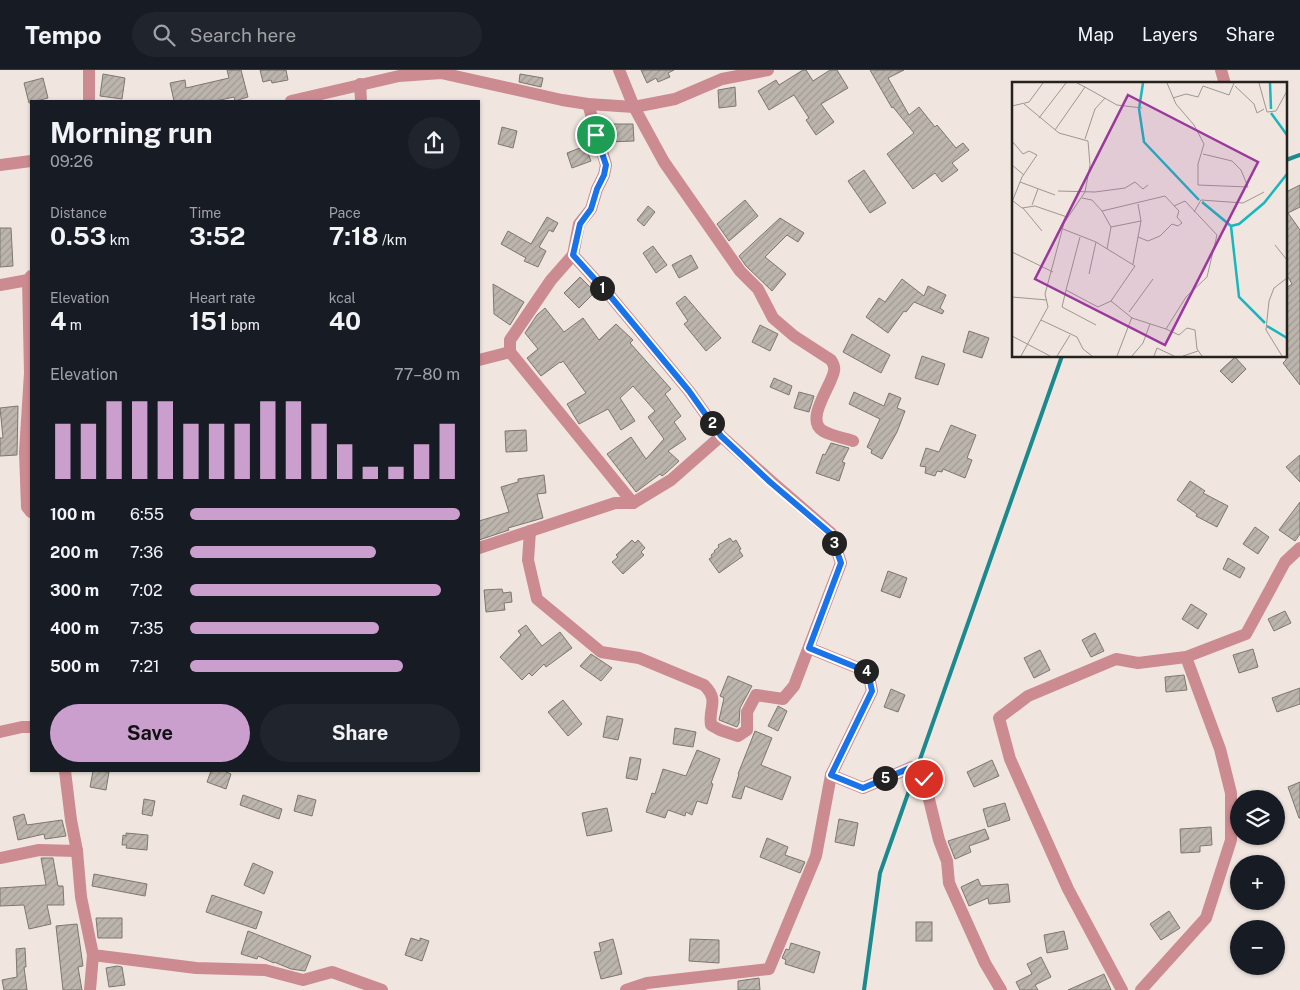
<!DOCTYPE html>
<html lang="en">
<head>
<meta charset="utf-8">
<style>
	:root { --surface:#171b24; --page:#20242c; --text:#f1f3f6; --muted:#9ea1a6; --line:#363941; --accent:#ca9fce }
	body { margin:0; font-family:"Public Sans",sans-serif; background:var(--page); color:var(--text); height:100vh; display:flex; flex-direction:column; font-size:19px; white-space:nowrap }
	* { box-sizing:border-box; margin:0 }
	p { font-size:16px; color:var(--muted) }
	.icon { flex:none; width:28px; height:28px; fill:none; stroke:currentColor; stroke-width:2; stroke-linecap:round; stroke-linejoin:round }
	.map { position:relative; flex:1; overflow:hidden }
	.drawer { position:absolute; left:30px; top:30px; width:450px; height:672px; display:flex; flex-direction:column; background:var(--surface); border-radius:0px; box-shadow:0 1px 4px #0004 }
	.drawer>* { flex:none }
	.fabs { position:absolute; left:1230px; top:720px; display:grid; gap:10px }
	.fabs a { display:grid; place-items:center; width:55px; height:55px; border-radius:50%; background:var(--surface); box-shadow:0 1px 4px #0004; font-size:25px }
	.pin { position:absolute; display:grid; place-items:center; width:42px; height:42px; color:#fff; margin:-21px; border:2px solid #fff; border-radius:50%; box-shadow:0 1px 5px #0007 }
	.km { position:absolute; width:25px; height:25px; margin:-12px; border-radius:50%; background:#222; color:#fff; font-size:14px; line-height:25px; text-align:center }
	.round { display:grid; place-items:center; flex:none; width:52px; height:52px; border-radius:26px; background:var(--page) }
	.summary { display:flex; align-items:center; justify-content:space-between; height:85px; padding:0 20px }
	h1 { font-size:28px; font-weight:700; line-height:38px }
	.metrics { display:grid; grid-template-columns:repeat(3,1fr); gap:8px; height:85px; padding:5px 20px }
	.metrics div { display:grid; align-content:center }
	.metrics b { font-size:25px; font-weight:700 }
	.metrics small { font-size:14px; font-weight:400 }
	.metrics p { font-size:14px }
	.chart { height:140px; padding:10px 20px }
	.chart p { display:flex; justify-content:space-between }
	.chart svg { width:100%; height:90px; margin-top:5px; stroke:var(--accent); stroke-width:6 }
	.primary-button { display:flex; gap:10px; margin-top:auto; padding:10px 20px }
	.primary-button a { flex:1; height:58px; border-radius:30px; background:var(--accent); color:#111; font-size:20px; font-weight:700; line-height:58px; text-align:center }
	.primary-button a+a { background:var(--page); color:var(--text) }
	ul { padding:0 20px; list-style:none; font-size:16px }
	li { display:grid; grid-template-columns:80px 60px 1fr; align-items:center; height:38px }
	li i { height:12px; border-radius:6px; background:var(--accent) }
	header { display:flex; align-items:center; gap:30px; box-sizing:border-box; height:70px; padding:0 25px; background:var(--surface); border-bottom:1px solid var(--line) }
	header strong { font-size:24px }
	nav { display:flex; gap:28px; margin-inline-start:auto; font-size:18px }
	.search { width:350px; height:45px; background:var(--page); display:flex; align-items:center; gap:12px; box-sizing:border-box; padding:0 18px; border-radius:28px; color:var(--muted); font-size:19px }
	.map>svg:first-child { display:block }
</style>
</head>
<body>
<header>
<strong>Tempo</strong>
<div class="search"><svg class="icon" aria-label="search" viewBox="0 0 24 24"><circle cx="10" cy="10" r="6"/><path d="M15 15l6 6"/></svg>Search here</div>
<nav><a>Map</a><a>Layers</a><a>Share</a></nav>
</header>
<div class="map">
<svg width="1300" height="920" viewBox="0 0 1300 920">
	<defs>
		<pattern id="building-hatch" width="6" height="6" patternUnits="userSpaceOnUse" patternTransform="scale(1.25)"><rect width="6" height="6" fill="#bcb5ad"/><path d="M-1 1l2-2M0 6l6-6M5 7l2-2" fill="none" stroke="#a19b94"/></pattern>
	</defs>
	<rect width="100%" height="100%" fill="#f0e6df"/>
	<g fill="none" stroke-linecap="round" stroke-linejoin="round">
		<!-- stream -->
		<g stroke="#1b8a8f" stroke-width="4">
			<path d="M1286,90L1300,85"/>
			<path d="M864,920L880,803L1062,286"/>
		</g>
	</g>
	<!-- building -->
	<g fill="url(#building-hatch)" stroke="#7d7770">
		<path d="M227,0H241L248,27L235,31L234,27L216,31H174L170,13L185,10L186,18L229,8Z"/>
		<path d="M260,0H286L288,10L272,13L271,10L263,12Z"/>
		<path d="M641,0H674L668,3L670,7L658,12L656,8L647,13Z"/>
		<path d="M803,0H806L813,11L830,0H837L848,18L821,34L834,52L816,65L806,50L809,48L794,25L769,40L758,21L776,10L779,15Z"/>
		<path d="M870,0H904L888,8L909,45L919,37L935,57L937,55L956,78L963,73L969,80L952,93L958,100L942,112L935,103L913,119L887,84L914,63L893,37L892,38Z"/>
		<path d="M103,4L125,8L122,29L100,26Z"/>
		<path d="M520,4L543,8L541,17L519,12Z"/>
		<path d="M43,8L48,28L29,33L24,13Z"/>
		<path d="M735,17L736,36L719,38L718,20Z"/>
		<path d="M606,54H633L634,71L608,72Z"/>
		<path d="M502,57L517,61L513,78L498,74Z"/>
		<path d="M585,76L591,91L572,98L567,83Z"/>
		<path d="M864,100L886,133L870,143L848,111Z"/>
		<path d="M1300,115V137L1288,143L1300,160V315L1283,293L1286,290V218L1292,214L1286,204V122Z"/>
		<path d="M745,130L758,146L729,171L717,154Z"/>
		<path d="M648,136L655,142L644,156L637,150Z"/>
		<path d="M547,147L558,153L553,162L549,160L539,177L546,181L538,197L524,191L526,188L501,174L508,161L531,174Z"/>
		<path d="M780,148L804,163L798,172L787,165L765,187L786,204L772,221L746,196L739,186Z"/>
		<path d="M0,158H11L13,196L0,197Z"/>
		<path d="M653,176L667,195L656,203L643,183Z"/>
		<path d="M691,185L698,198L679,208L672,195Z"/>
		<path d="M580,207L595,222L579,238L564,223Z"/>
		<path d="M902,209L924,226L928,216L946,225L940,238L944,241L942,244L914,232L906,242L904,241L888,263L866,247L879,228L885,232Z"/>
		<path d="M493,214L524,232L510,255L494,244Z"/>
		<path d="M685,226L721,268L706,281L684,254L688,251L676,233Z"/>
		<path d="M545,238L564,262L583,248L599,270L616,254L633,270L630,273L671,319L665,324L681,346L674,352L686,369L668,381L679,391L666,403L662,406L660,404L636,422L607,384L631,367L646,389L664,369L648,347L655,341L633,316L620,328L635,351L621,360L608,339L579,354L567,334L586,323L563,291L561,293L560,292L541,306L527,288L538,279L525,263L537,245Z"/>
		<path d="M760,255L778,264L770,281L752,272Z"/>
		<path d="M969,261L989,268L982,288L963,282Z"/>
		<path d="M852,264L890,285L881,303L843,282Z"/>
		<path d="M922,286L945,294L938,315L915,308Z"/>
		<path d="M1235,287L1246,299L1232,313L1220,301Z"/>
		<path d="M774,308L792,316L789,325L770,317Z"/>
		<path d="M799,322L814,326L809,342L794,338Z"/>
		<path d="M854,322L884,336L889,323L901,328L897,338L905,341L897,362L882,389L871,383L872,380L867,377L880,349L849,334Z"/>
		<path d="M18,336L17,385L0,386V368H3L0,338Z"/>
		<path d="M951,355L976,365L967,388L972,390L965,408L943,399L942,402L937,401L935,406L925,403L926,397L920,396L926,378L939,382Z"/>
		<path d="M526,360L527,381L506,382L505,361Z"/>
		<path d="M831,373L849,378L842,392L845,393L839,411L816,403L823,384L825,385Z"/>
		<path d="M1300,385V412L1286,397Z"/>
		<path d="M544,405L546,423L537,424L543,448L508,458L509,460L479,470V451L509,442L501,417L518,412V409Z"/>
		<path d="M1190,411L1205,421L1203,423L1228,436L1217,457L1196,446L1197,444L1177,430Z"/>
		<path d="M1300,432V464L1295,471L1279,460Z"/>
		<path d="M1255,457L1269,467L1258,484L1243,474Z"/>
		<path d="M730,468L733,472L736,470L741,479L739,480L743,486L719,503L709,489L712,487L711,485L715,482L714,481L719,477L718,475Z"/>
		<path d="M632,470L635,473L638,470L645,478L641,482L644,485L623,504L612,492L618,487L616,485Z"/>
		<path d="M1228,488L1245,498L1240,508L1223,499Z"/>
		<path d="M888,501L907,508L900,528L881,521Z"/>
		<path d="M502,519L503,523L511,522L512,532L504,533L505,540L486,542L484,520Z"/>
		<path d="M1191,534L1207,544L1198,559L1182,549Z"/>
		<path d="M1285,541L1291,553L1274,561L1268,549Z"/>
		<path d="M526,555L542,576L560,562L572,578L546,597L544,594L532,606L529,603L522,610L500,587L521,565L518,561Z"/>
		<path d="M1095,563L1104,581L1091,587L1082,570Z"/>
		<path d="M1253,579L1258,597L1239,603L1233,585Z"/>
		<path d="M1040,580L1050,600L1034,608L1024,588Z"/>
		<path d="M591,584L612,598L601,611L580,596Z"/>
		<path d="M1184,605L1187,620L1166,622L1165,607Z"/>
		<path d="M728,606L752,616L740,638L739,653L737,657L719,650L724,628L720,626Z"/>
		<path d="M1300,618V634L1277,642L1272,628Z"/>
		<path d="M891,619L905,625L898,642L884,637Z"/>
		<path d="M563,630L582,654L568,666L548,642Z"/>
		<path d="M778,636L787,641L778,661L768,656Z"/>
		<path d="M607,646L623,649L618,670L603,667Z"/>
		<path d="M675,658L696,662L693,677L673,674Z"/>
		<path d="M755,661L772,668L761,695L791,707L782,730L745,716L741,729L732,727L739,704H738Z"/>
		<path d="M697,680L720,689L711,713L713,714L707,734L697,731L692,745L686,742L685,746L668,740L665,748L646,742L652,723L655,724L663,699L686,706Z"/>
		<path d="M630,687L641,689L637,710L626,708Z"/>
		<path d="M992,690L999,706L974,717L967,702Z"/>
		<path d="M93,701L109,702L106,720L90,717Z"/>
		<path d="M211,701H224L231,704L226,719L207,712Z"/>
		<path d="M1300,712V748H1299L1288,717Z"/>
		<path d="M243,725L282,739L279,749L240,735Z"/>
		<path d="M298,725L316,730L312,746L294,741Z"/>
		<path d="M144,729L155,731L152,746L142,744Z"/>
		<path d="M1005,733L1010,750L988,757L983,739Z"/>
		<path d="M607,738L612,761L587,766L582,743Z"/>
		<path d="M24,744L27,755L62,750L66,766L45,769L44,764L18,770L13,747Z"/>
		<path d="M839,749L858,753L854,776L835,772Z"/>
		<path d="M1211,757L1212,775L1200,776V782L1181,783L1180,759Z"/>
		<path d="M985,759L989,769L969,776L971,782L955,789L948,771Z"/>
		<path d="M126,763L148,765L147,780L126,778L127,775H122L123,765L126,766Z"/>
		<path d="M767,768L788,777L785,785L805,792L800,803L760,787Z"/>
		<path d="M41,788H53L58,816H63L64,835H47L51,854L29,859L24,835L0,836V818L46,815Z"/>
		<path d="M253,793L273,802L264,824L244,815Z"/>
		<path d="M94,804L147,814L145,826L92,816Z"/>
		<path d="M978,809L981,816L1008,814L1010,832L989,834L988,828L969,836L961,817Z"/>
		<path d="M212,825L262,842L256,859L206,842Z"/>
		<path d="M1169,841L1180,858L1161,870L1150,854Z"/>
		<path d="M96,848H122V868H98Z"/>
		<rect x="916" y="852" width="16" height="19"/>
		<path d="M77,854L83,896L78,897L82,920H63L56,856Z"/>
		<path d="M248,861L311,886L305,901L291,899L274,892V893L258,886L257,889L241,884Z"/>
		<path d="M1064,861L1068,879L1047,883L1044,865Z"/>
		<path d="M411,868L420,871V868L429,871L422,891L405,885Z"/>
		<path d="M613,869L622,904L601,909L594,882L601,881L599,873Z"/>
		<path d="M690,869L719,870V893L689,891Z"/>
		<path d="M791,873L820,882L814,903L785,894L786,890L782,888L786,879L789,880Z"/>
		<path d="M25,878L26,897H24L27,920H4L2,910L17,907L16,879Z"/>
		<path d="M1041,887L1051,907L1035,915L1038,920H1020L1016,912L1032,904L1027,894Z"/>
		<path d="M117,896L122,897L125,915L109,917L106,898Z"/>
		<path d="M1104,904L1111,920H1068Z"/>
		<path d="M759,908L760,920H738V911Z"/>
	</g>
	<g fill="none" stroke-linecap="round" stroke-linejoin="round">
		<!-- minor -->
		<g stroke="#cc8b90" stroke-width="12">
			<path d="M89,0V31"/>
			<path d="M619,0L634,37L664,92L740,201L758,219L773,248L794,266L831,290C833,293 835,297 834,301C832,315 804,350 823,361C832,366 844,368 853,371"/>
			<path d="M1221,0L1225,14"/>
			<path d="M360,14L361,31"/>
			<path d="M291,31L399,6L441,3L562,30L588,34L634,37L675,29L722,9L768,0"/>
			<path d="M0,95L31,91"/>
			<path d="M573,185L551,210L510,270V282L633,433"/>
			<path d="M31,206L28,210L30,303L25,382L27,437L31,442"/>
			<path d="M0,215L28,210"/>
			<path d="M479,290L510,282"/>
			<path d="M530,461L528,490L537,529L601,582L639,588L704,615C720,631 708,637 711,655L720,660L738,666L747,660V642L756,625L783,629L794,616L841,493L831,463L771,411L721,366L689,321L611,227L573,185L579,154L591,139L597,119L604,105L606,95L588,34"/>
			<path d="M479,478L615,433H633L671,410L721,366"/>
			<path d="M0,662L22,657H31"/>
			<path d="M65,701L71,750L77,781L81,827L93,885L196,898L265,900L303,910L332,902L382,920"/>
			<path d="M831,705L863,718L912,697L924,709L939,770L947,791L949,813L985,893L1001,920"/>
			<path d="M0,788L39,780L77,781"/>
			<path d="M90,920L93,885"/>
			<path d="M626,920L647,913L769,899L816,786L831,705L872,621L868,602L809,578"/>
			<path d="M1122,920L1068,819L1010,689L999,648L1028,626L1116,589L1138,593L1186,587L1246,564L1285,492L1300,478"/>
			<path d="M1141,920L1206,848L1231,770V723L1220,679L1186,587"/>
		</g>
	</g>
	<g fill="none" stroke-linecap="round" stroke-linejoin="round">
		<defs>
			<path id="route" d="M596,65L606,95L604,105L597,119L591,139L580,154L573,185L611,227L689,321L721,366L770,412L831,464L841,493L809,578L868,602L872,621L831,705L863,718L912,697L924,709"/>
		</defs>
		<!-- route casing -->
		<use href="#route" stroke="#fff" stroke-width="10"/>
		<!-- route -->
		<use href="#route" stroke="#1a73e8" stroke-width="6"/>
	</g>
	<!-- overview -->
	<g transform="translate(1012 12)">
		<rect width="275" height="275" fill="#f0e6df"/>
		<path fill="none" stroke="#17b7c0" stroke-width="2.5" d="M131,1L127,27L132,60L187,118M258,1L259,27M259,31L275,53M190,120L219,144L227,215L253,241M219,144L227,142L252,121L275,92M255,244L275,256"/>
		<path fill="none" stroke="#9e9792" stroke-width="1" d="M155,1L164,22L182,43L192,62L186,82V103L236,105L229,88L220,79L191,72M247,1L255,30L264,29L275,9M223,4L242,22L245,31L252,27M73,5L105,23L130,26M161,16L174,12L186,15L191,4L217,13L222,1M0,24L17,20L31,1M27,36L54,1M43,48L73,5L65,1M73,57L83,27L93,16M0,59L11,72L17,69L25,73L10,95L0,120M0,83L12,93M8,100L43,113M46,109L83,110L113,106L123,100L131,107L136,103M70,116L80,118L90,129L153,114L167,129L165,135L170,141L166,144L160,142L148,154L136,159L126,155M1,119L10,126L23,124L55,135M20,123L26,107M11,126L30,149M90,129L99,145L129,139M182,130L189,118L231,121L252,110M51,147L84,160L123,184L99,219L120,236L154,247L174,215L195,195L205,153L173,119L162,124M68,155L54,208L86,225L99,219M263,163L275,178M95,167L99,145M0,170L41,190M121,182L129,139L126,122M77,192L84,160M54,208L50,225L84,243M0,215L35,218M117,230L141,197M29,238L65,255L71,267L80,274M154,247L167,253L175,246L183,248L185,267L190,274M0,254L38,274M9,274L36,225L33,212L52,141L73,110L78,83L76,59L47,51L12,22M45,274L58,253M105,274L120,235M120,274L131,261L138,242M142,274L145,266L162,274M171,274L186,269M270,274L254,248L257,219L262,206L275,196"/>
		<path fill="#9b389e" fill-opacity="0.15" stroke="#9b389e" stroke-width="2.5" d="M116,13L246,80L153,263L23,197Z"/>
		<rect width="275" height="275" fill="none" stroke="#24211e" stroke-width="2.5"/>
	</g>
</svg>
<div class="fabs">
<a><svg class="icon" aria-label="layers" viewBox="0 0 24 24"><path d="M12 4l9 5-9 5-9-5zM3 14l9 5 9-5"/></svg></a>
<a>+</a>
<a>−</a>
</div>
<div class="pin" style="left:596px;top:65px;background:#1e9e55"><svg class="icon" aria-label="arrive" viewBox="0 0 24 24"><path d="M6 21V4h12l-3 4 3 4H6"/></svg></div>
<div class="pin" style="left:924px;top:709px;background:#d93025"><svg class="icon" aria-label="check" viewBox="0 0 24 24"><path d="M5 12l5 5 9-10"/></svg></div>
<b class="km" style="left:602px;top:218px">1</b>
<b class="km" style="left:712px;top:353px">2</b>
<b class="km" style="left:834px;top:473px">3</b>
<b class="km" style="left:866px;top:601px">4</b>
<b class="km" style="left:885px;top:708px">5</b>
<section class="drawer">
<div class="summary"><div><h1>Morning run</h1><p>09:26</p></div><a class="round"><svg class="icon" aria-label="share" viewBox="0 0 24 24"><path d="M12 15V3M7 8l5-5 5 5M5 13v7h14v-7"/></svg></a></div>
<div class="metrics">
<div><p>Distance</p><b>0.53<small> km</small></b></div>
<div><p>Time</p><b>3:52</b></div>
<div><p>Pace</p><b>7:18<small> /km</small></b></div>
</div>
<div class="metrics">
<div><p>Elevation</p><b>4<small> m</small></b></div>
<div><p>Heart rate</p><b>151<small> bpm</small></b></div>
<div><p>kcal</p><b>40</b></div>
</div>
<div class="chart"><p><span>Elevation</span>77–80 m</p>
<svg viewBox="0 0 160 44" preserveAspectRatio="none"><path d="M5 44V17M15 44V17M25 44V6M35 44V6M45 44V6M55 44V17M65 44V17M75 44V17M85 44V6M95 44V6M105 44V17M115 44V27M125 44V38M135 44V38M145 44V27M155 44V17"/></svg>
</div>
<ul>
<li><b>100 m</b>6:55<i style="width:100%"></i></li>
<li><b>200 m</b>7:36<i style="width:69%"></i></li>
<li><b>300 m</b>7:02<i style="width:93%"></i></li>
<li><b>400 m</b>7:35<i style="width:70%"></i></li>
<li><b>500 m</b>7:21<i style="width:79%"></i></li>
</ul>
<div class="primary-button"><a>Save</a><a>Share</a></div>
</section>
</div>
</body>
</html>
